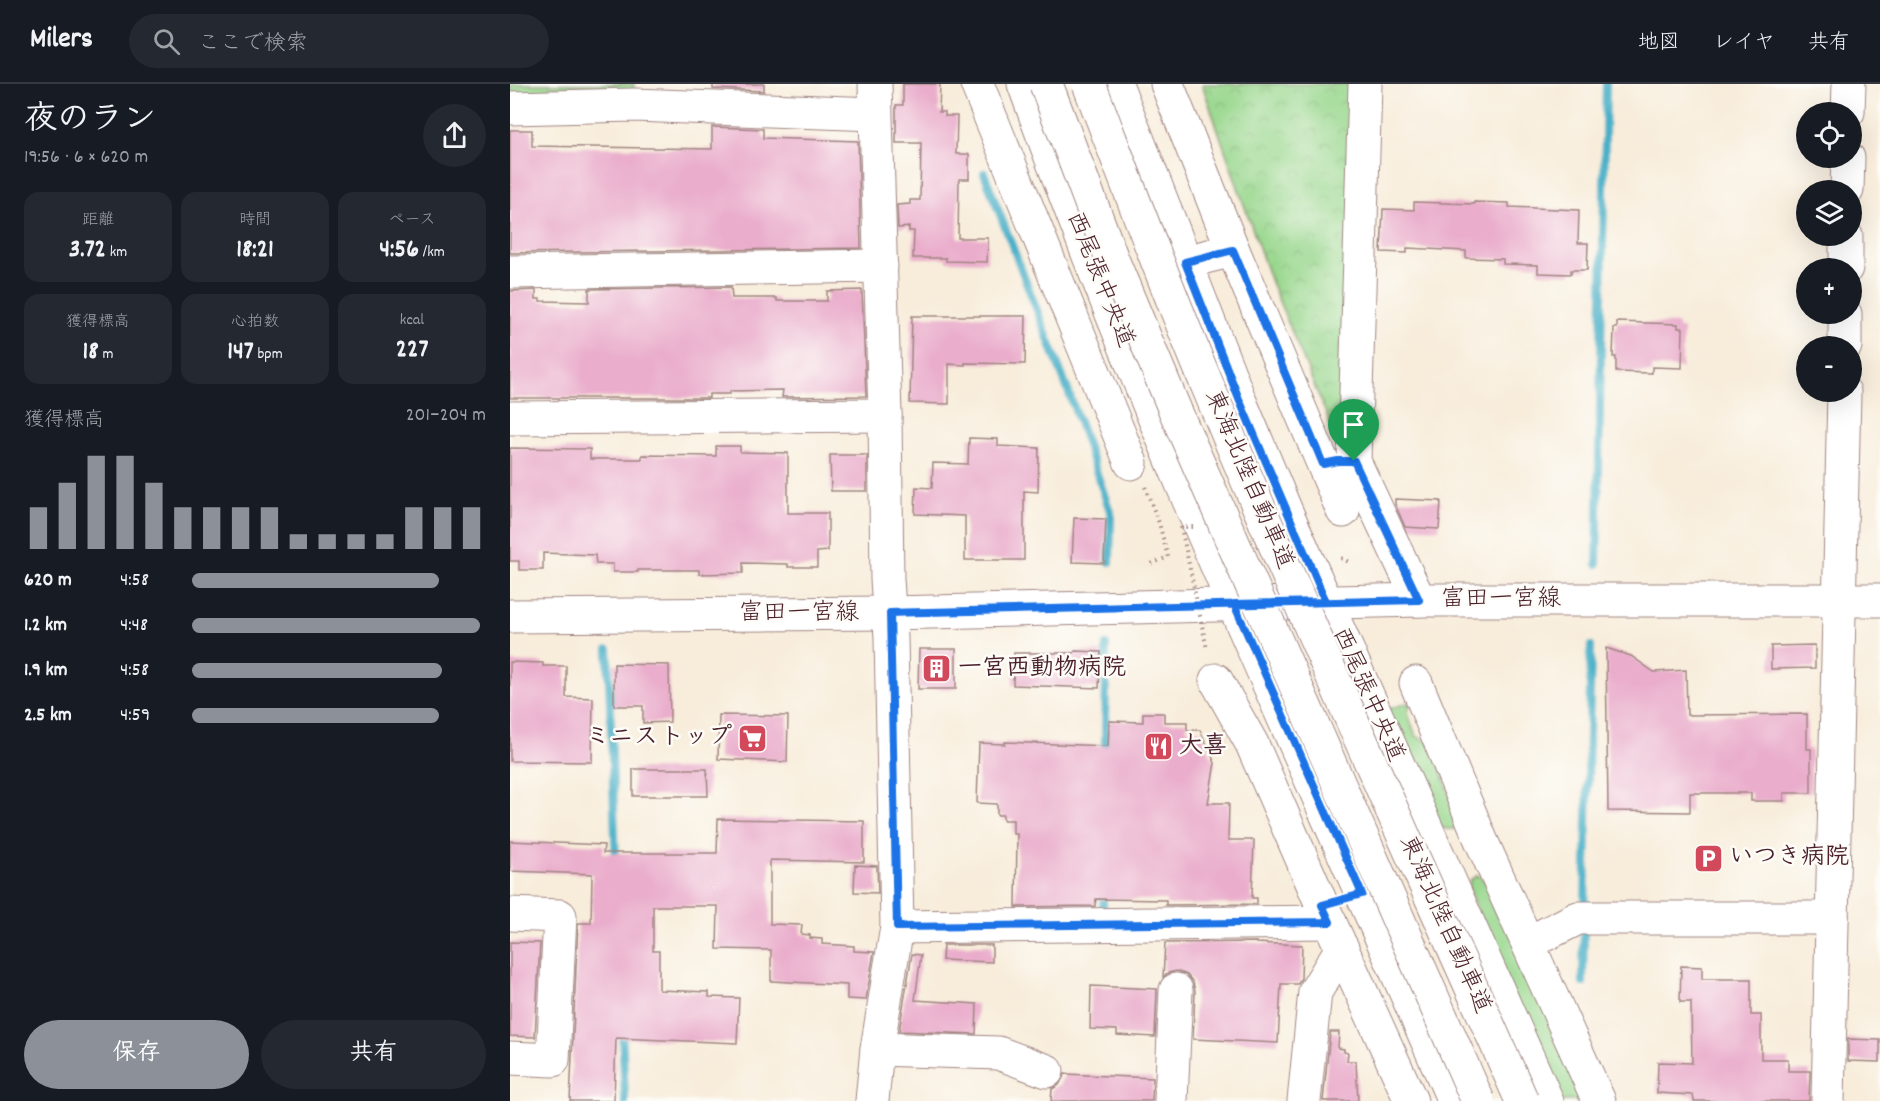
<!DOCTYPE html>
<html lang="ja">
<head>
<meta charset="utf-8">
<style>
	:root { --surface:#171b24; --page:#242831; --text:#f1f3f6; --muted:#9ea1a6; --line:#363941; --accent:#8c9099 }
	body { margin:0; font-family:Dekko,"Klee One",sans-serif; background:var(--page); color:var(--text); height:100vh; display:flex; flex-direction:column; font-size:22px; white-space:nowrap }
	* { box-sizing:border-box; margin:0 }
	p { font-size:20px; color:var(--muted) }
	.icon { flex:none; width:33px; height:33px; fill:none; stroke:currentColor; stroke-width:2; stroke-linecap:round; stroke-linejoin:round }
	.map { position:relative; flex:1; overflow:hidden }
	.sheet { display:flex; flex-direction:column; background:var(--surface); width:510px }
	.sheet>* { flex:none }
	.fabs { position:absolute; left:1286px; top:18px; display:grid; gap:12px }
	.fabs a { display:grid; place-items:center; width:66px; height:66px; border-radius:50%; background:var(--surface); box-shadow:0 6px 24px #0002; font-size:30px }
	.pin { position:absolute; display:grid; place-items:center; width:51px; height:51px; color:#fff; margin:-62px -26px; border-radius:50% 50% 50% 0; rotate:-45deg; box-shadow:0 0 6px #0007 }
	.pin .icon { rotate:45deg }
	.round { display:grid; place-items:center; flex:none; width:63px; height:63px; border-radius:32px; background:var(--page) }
	.summary { display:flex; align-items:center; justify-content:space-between; height:102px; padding:0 24px }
	h1 { font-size:33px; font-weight:800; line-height:45px }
	.metrics { display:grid; grid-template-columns:repeat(3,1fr); gap:9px; height:102px; padding:6px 24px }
	.metrics div { display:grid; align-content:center; border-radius:15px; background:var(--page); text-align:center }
	.metrics b { font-size:26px; font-weight:800 }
	.metrics small { font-size:16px; font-weight:400 }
	.metrics p { font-size:16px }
	.chart { height:168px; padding:12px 24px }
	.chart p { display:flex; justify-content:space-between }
	.chart svg { width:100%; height:108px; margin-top:6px; stroke:var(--accent); stroke-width:6 }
	.cta { display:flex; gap:12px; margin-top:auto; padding:12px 24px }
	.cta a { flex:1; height:69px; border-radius:36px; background:var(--accent); color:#fff; font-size:24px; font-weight:800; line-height:69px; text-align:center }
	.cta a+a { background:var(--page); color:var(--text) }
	ul { padding:0 24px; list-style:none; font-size:20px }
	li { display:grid; grid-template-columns:96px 72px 1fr; align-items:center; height:45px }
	li i { height:15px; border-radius:8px; background:var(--accent) }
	header { display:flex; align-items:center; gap:36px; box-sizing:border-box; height:84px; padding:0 30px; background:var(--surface); border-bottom:2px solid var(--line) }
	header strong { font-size:28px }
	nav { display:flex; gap:33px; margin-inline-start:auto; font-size:21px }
	.search { width:420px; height:54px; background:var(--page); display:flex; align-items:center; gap:15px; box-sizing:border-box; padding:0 21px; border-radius:33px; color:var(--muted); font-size:22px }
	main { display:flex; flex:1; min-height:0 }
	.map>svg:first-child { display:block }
</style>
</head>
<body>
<header>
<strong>Milers</strong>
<div class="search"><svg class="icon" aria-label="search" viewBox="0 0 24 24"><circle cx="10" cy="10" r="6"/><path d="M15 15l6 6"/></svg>ここで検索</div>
<nav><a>地図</a><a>レイヤ</a><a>共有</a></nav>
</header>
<main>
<section class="sheet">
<div class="summary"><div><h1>夜のラン</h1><p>19:56 · 6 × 620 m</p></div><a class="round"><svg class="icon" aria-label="share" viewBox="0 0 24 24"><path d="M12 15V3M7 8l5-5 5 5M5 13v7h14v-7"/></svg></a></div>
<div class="metrics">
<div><p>距離</p><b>3.72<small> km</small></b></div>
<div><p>時間</p><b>18:21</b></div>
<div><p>ペース</p><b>4:56<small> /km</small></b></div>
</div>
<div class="metrics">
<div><p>獲得標高</p><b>18<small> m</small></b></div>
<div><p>心拍数</p><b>147<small> bpm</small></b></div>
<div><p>kcal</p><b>227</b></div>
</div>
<div class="chart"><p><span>獲得標高</span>201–204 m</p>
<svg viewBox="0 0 160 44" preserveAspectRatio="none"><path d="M5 44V27M15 44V17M25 44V6M35 44V6M45 44V17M55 44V27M65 44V27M75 44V27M85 44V27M95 44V38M105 44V38M115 44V38M125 44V38M135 44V27M145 44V27M155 44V27"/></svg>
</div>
<ul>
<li><b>620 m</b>4:58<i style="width:84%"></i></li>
<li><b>1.2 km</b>4:48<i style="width:98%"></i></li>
<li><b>1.9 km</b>4:58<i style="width:85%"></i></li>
<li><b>2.5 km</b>4:59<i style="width:84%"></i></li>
</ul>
<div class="cta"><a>保存</a><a>共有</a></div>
</section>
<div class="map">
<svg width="1370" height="1017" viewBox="0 0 1370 1017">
	<defs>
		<pattern id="park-crowns" width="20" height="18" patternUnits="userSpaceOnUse" patternTransform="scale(1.5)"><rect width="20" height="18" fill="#98d78d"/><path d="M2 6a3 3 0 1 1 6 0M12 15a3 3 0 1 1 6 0" fill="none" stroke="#84b87a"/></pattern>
	</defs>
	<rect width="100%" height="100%" fill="#fdfcf7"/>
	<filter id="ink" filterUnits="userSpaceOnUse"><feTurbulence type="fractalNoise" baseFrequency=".0167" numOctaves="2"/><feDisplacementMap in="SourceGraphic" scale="12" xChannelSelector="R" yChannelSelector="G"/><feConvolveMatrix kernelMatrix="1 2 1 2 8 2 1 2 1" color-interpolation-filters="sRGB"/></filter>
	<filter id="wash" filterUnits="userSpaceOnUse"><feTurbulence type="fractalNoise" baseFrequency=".008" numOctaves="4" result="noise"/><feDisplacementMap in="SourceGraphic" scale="24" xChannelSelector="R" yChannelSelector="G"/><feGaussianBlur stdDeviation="1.35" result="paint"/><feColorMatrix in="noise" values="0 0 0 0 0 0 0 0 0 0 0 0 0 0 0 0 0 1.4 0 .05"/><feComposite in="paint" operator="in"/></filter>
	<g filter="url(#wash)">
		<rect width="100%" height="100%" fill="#f8eddb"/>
		<!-- green -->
		<g fill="#98d78d" stroke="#717b5c" stroke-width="1.5">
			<path d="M900,618L898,630L906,652L921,659L948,733L944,745H935L924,741L873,627Z"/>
			<path d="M968,791L980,804L1077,1017H1046L958,804L960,796Z"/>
		</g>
		<!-- park -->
		<g fill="url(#park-crowns)" stroke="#717b5c" stroke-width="1.5">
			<path d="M1,0H124L123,11L0,14Z"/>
			<path d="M692,0H845L835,344H822L761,198Z"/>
		</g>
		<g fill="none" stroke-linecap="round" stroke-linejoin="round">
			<!-- stream -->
			<g stroke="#49b0c8" stroke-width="8">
				<path d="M474,89L559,309L601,430L600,478"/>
				<path d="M1087,480L1096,0"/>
				<path d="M98,566L106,779"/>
				<path d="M595,672L596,561"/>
				<path d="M1075,824L1081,562"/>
				<path d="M593,831V805"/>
				<path d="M1073,899L1074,841"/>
				<path d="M112,945L115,1017"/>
			</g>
		</g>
		<g id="blocks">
			<!-- building -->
			<g fill="#eaaecc">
				<path d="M203,0H254V7L203,5Z"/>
				<path d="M393,0H430L429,28H435V32H447L446,70H459V95H449L448,154H478L477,178L436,177V174H403L404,147H399V143L388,144L387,121L400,120V116H410L411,59H386V21H393Z"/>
				<path d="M202,43L253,45V54L348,57L351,164L0,169V46H22V62L202,65Z"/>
				<path d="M904,118L964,120V118L999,119V123L1069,126L1068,159H1078L1077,186H1061V190L1028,189V181L993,180V175L956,174V167L897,164V169L871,168L873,125L904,126Z"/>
				<path d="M221,203L222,214H267V217H317V207L352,206L356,312L272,313L273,306L220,307V310H199V314H0V207L26,206V215H30V217L79,218V205Z"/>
				<path d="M402,232H516L515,280L455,279V281L439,280V320L400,319Z"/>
				<path d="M1107,238L1168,240V244H1173L1172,284L1142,283V289L1106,288V273H1103L1104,244H1107Z"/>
				<path d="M459,354L488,355V362L529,364L528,408L514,407V476H455V432L405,430L406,403L422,404L423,379L458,380Z"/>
				<path d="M206,362H230V368L278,369V429H318V467L307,468V483H278V480L233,479V489L189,490V486H128V488H103V480H86L85,471L33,469V486H9V477H0V364L80,365V375H132V371L206,372Z"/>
				<path d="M320,371H357V407H321Z"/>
				<path d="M885,415L931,417L929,445L895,443L885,420Z"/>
				<path d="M564,434L596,435L594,479L562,478Z"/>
				<path d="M1305,561V584L1261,585V562Z"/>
				<path d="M1096,564L1121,572L1144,588L1176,586L1177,631L1297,630V665H1301V709H1274V717H1241V709H1180V728L1098,727Z"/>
				<path d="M409,565H446V605H408Z"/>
				<path d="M565,567L591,568L589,604L503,601L504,569H564Z"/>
				<path d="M0,578L33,579V582H56V613L83,614L82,678L0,677Z"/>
				<path d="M104,580L159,581L160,638L133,639V622H104Z"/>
				<path d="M633,629H654V638H677V646H690L705,679L698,719H719L718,756H744L742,814H747V820L656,821V816L586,815L585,822L506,823L507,750H503V736H493V731H487V720L467,719L469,659L495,660V658L598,662L599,637L633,638Z"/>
				<path d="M209,631L278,632L277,678L208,675Z"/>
				<path d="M123,685H197L198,712H123Z"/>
				<path d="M208,735L354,737V778L260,776V840L292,841L291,850L300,851V854L312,855V860L344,862V867L364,868L356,916L337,915V901L261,897V866L207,865L208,822H143V867H149V906L199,908V913L229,914L227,959L106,954L104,1017H60L68,839H81L82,790L0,787V757L94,761L93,769H207Z"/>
				<path d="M345,781L367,782L368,809L344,808Z"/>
				<path d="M0,858L30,859L25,953L0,952Z"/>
				<path d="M746,858V859L792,861L791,895L788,900H771L768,959L683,955L685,907L683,898L677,891L667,887L658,889L653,893L655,859Z"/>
				<path d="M433,861H482V878L432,876Z"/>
				<path d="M402,870L411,871L405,916L467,920L466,950L389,947Z"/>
				<path d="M1171,882L1192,883V895H1241V931H1251V975H1278V987H1300L1299,1017H1184L1183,1011L1147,1009L1148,978L1182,979L1181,918H1170Z"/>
				<path d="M581,902L647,905L645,953L607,951V946L580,945Z"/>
				<path d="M820,948H829L828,964L834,965V968L838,969L837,977H846L848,1017H813Z"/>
				<path d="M1338,955L1370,956V978L1338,977Z"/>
				<path d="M555,990L643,994L642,1017H541L542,1005L549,1001Z"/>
			</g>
		</g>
	</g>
	<g filter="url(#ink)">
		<use href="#blocks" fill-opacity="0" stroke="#a18683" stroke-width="1.5"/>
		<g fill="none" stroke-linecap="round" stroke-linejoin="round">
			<defs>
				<g id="minor">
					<path d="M467,0L621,379"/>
					<path d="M657,0L723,166L833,427"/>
					<path d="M855,0L844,377L909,516"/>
					<path d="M0,24L124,21L365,30"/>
					<path d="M1338,28L1339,0"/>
					<path d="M1337,106L1338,74"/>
					<path d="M675,178L723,166"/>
					<path d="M1336,184V152"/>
					<path d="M0,188L371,182"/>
					<path d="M1335,262V230"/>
					<path d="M0,334L375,331"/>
					<path d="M706,596L742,660L812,821L901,1017"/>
					<path d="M906,599L971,756L1089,1017"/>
					<path d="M0,830L50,832L43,976L0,974"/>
					<path d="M387,843L820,838"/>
					<path d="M1018,859L1068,834H1322"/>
					<path d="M367,965L488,969L537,987"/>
					<path d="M362,1017L367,965L387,843L381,554L377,495L375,331L365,0"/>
					<path d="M661,1017L666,906"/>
					<path d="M794,1017L805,908L832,864"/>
					<path d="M1318,1017L1334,308"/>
				</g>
				<g id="major">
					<path d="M514,0C639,346 795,680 944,1017"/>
					<path d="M606,0L729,315L775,425L1037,1017"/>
					<path d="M0,532L380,529L909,516H1370"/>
				</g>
			</defs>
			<!-- minor casing -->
			<use href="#minor" stroke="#a18683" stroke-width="35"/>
			<!-- major casing -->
			<use href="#major" stroke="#a18683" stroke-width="35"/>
			<!-- path -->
			<g stroke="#a18683" stroke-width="4" stroke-dasharray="1.5 4.5" stroke-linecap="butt">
				<path d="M635,403L649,439L658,473L638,481"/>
				<path d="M831,474L839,478"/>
			</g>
			<!-- minor -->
			<use href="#minor" stroke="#fff" stroke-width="33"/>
			<!-- major -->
			<use href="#major" stroke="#fff" stroke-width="33"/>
			<defs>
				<g id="highway-bridge">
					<path d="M536,0L602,175L667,331L968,1017"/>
					<path d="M579,0C619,104 658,208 701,310C800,548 908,782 1012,1017"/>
				</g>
			</defs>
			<!-- highway-bridge casing -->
			<use href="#highway-bridge" stroke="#a18683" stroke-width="35" stroke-linecap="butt"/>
			<!-- path-bridge -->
			<path stroke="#a18683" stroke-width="4" stroke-dasharray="1.5 4.5" stroke-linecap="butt" d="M683,443H671L697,565"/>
			<!-- highway-bridge -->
			<use href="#highway-bridge" stroke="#fff" stroke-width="33"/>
		</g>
	</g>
	<g fill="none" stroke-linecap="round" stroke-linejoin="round" filter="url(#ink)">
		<defs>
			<path id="route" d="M844,377L909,516C732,520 556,524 380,529L387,843L820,838L812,821L852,810L724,520L816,518L729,315L675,178L723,166L813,380L828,377H844"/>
		</defs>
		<!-- route casing -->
		<use href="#route" stroke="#fff" stroke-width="12"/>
		<!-- route -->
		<use href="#route" stroke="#1a73e8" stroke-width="8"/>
	</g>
	<!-- icons -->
	<defs>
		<symbol id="building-square" viewBox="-11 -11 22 22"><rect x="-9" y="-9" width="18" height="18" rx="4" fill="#d1495b" stroke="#fdfcf7"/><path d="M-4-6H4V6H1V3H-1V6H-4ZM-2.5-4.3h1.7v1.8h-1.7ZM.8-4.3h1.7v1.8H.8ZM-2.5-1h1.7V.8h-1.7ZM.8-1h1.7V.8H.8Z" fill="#fff"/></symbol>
		<symbol id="supermarket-square" viewBox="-11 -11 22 22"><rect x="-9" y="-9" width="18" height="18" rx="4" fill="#d1495b" stroke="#fdfcf7"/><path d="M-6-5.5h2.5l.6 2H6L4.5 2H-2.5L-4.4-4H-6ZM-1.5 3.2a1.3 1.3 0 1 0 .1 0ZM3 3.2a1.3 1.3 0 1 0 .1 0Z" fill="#fff"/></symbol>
		<symbol id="restaurant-square" viewBox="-11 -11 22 22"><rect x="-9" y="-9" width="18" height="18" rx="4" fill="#d1495b" stroke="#fdfcf7"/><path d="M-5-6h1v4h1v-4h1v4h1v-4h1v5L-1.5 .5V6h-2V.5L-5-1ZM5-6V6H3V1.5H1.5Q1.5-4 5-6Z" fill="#fff"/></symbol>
		<symbol id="parking-square" viewBox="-11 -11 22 22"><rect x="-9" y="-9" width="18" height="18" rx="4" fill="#d1495b" stroke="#fdfcf7"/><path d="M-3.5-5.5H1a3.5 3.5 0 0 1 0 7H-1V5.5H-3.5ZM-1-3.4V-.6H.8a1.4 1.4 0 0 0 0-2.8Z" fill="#fff"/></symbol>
	</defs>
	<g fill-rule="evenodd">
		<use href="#building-square" x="410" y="568" width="33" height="33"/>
		<use href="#supermarket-square" x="226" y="638" width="33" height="33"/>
		<use href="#restaurant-square" x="632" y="646" width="33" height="33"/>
		<use href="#parking-square" x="1182" y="758" width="33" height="33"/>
	</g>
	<g text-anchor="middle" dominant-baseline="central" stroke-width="5" stroke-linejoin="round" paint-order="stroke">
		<!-- street labels -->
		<g font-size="24" fill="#4a1f2b" stroke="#fdfcf7">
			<text transform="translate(589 196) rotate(68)">西尾張中央道</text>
			<text transform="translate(738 396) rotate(67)">東海北陸自動車道</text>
			<text x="991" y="516">富田一宮線</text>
			<text x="289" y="530">富田一宮線</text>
			<text transform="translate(857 611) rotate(66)">西尾張中央道</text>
			<text transform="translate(934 841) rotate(66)">東海北陸自動車道</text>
		</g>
		<!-- poi labels -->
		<g font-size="24" font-weight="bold" fill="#4a1f2b" stroke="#fdfcf7" text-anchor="start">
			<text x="448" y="585">一宮西動物病院</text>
			<text x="222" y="654" text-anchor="end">ミニストップ</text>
			<text x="669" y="663">大喜</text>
			<text x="1219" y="774">いつき病院</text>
		</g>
	</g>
</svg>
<div class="fabs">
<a><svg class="icon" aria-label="locate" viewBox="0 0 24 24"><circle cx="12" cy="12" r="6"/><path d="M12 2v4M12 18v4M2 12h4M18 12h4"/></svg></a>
<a><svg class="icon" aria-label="layers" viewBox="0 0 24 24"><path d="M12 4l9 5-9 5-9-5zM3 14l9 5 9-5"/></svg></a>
<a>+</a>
<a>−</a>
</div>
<div class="pin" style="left:844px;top:377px;background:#1e9e55"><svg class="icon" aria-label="arrive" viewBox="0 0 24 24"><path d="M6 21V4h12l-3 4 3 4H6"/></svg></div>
</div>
</main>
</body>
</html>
